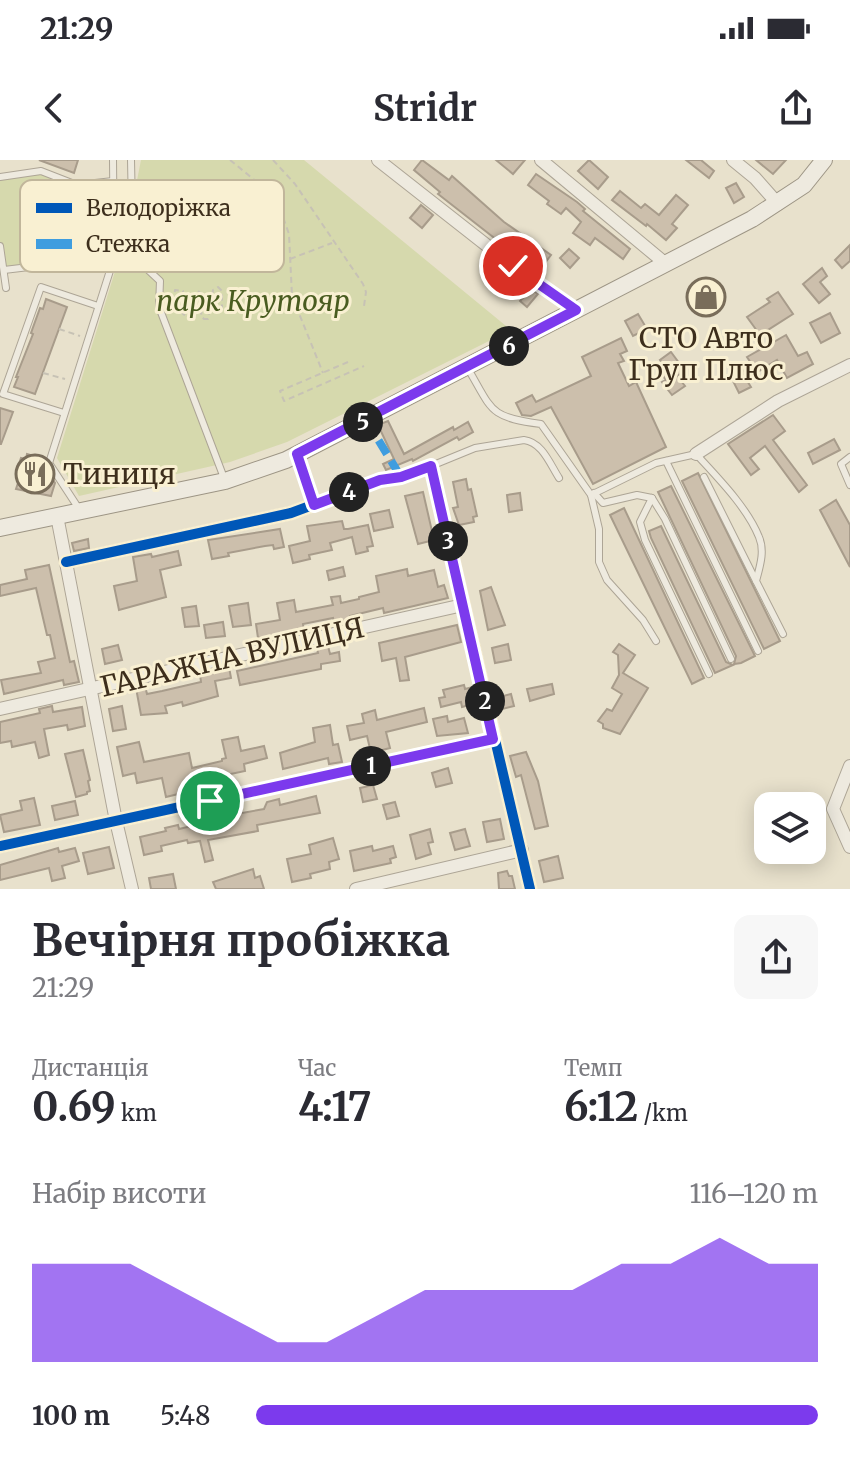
<!DOCTYPE html>
<html lang="uk">
<head>
<meta charset="utf-8">
<style>
	:root { --surface:#fff; --page:#f7f7f7; --text:#2b2b33; --muted:#7c7c81; --accent:#7c3aed }
	body { margin:0; font-family:Merriweather,serif; background:var(--page); color:var(--text); height:100vh; display:flex; flex-direction:column; font-size:30px; white-space:nowrap }
	* { box-sizing:border-box; margin:0 }
	p { font-size:26px; color:var(--muted) }
	.icon { flex:none; width:44px; height:44px; fill:none; stroke:currentColor; stroke-width:2; stroke-linecap:round; stroke-linejoin:round }
	.map { position:relative; height:729px; overflow:hidden }
	.drawer { display:flex; flex-direction:column; background:var(--surface); flex:1 }
	.drawer>* { flex:none }
	.tools { position:absolute; left:754px; top:632px; display:grid; gap:16px }
	.tools a { display:grid; place-items:center; width:72px; height:72px; border-radius:16px; background:var(--surface); box-shadow:0 4px 20px #0003; font-size:40px }
	.pin { position:absolute; display:grid; place-items:center; width:68px; height:68px; color:#fff; margin:-34px; border:4px solid #fff; border-radius:50%; box-shadow:0 2px 8px #0007 }
	.km { position:absolute; width:40px; height:40px; margin:-20px; border-radius:50%; background:#222; color:#fff; font-size:22px; line-height:40px; text-align:center }
	.round { display:grid; place-items:center; flex:none; width:84px; height:84px; border-radius:16px; background:var(--page) }
	.headline { display:flex; align-items:center; justify-content:space-between; height:136px; padding:0 32px }
	h1 { font-size:44px; font-weight:700; line-height:60px }
	.figures { display:grid; grid-template-columns:repeat(3,1fr); gap:12px; height:136px; padding:8px 32px }
	.figures div { display:grid; align-content:center }
	.figures b { font-size:40px; font-weight:700 }
	.figures small { font-size:22px; font-weight:400 }
	.figures p { font-size:22px }
	.chart { height:224px; padding:16px 32px }
	.chart p { display:flex; justify-content:space-between }
	.chart svg { width:100%; height:144px; margin-top:8px; fill:var(--accent); opacity:.7 }
	ul { padding:0 32px; list-style:none; font-size:26px }
	li { display:grid; grid-template-columns:128px 96px 1fr; align-items:center; height:60px }
	li i { height:20px; border-radius:10px; background:var(--accent) }
	.status { display:flex; justify-content:space-between; align-items:center; height:56px; padding:0 40px; background:var(--surface); direction:ltr }
	.status svg { height:22px; fill:currentColor }
	header { display:flex; justify-content:space-between; align-items:center; height:104px; padding:0 32px; background:var(--surface); font-size:36px; font-weight:700 }
	.map>svg:first-child { display:block }
</style>
</head>
<body>
<div class="status"><b>21:29</b><svg viewBox="0 0 49 12"><path d="M0 12V9h3v3zM5 12V6h3v6zM10 12V3h3v9zM15 12V0h3v12zM26 1h20v11H26zM47 4h2v5h-2z"/></svg></div>
<header><svg class="icon" aria-label="back" viewBox="0 0 24 24"><path d="M15 5l-7 7 7 7"/></svg>Stridr<svg class="icon" aria-label="share" viewBox="0 0 24 24"><path d="M12 15V3M7 8l5-5 5 5M5 13v7h14v-7"/></svg></header>
<div class="map">
<svg width="850" height="729" viewBox="0 0 850 729">
	<rect width="100%" height="100%" fill="#e8e1cc"/>
	<!-- green -->
	<g fill="#d6d9ad">
		<path d="M141,0H304L511,170L287,282L230,302L79,336L57,298L126,76Z"/>
		<path d="M41,11L77,25L54,98L4,110L0,86V17Z"/>
	</g>
	<!-- building -->
	<g fill="#ccbfac" stroke="#a89c8b" stroke-width="2">
		<path d="M39,0H78L74,13Z"/>
		<path d="M422,0L449,20L452,16L504,62L551,95L538,112L438,34L440,32L414,10Z"/>
		<path d="M496,0H525L513,14Z"/>
		<path d="M589,0L608,17L598,29L578,11Z"/>
		<path d="M686,0H701L714,11L709,18Z"/>
		<path d="M756,0H786L773,14Z"/>
		<path d="M536,14L577,42L585,49L583,51L630,89L623,99L595,78L590,85L573,73L581,62L566,48L561,54L547,44L549,41L528,25Z"/>
		<path d="M736,23L744,37L734,43L726,28Z"/>
		<path d="M620,31L641,48L645,44L659,55L676,35L688,45L672,64L677,68L666,80L647,64L646,66L612,40Z"/>
		<path d="M421,45L433,55L422,68L410,58Z"/>
		<path d="M850,85V101L842,108L835,100Z"/>
		<path d="M569,89L579,98L570,108L560,98Z"/>
		<path d="M822,108L827,116L820,122L830,134L819,143L803,124Z"/>
		<path d="M531,129L538,134L527,147L520,141Z"/>
		<path d="M778,132L793,154L760,175L747,157L770,142L767,139Z"/>
		<path d="M46,139L67,147L35,234L14,227L18,217H16L33,174L31,173L40,148L43,149Z"/>
		<path d="M830,153L840,173L821,183L810,163Z"/>
		<path d="M638,154L647,169L633,176L625,161Z"/>
		<path d="M786,175L798,196L807,192L813,204L787,218L777,200L746,219L751,227L739,233L731,217L753,206L747,197Z"/>
		<path d="M621,178L627,191L620,194L624,201L618,203L629,226L636,222L666,287L593,324L551,247L531,256L522,255L516,243L532,235L536,242L591,216L582,197Z"/>
		<path d="M671,192L685,211L677,216L685,226L672,235L662,222L666,220L659,211L665,207L660,200Z"/>
		<path d="M0,248L13,252L1,284H0Z"/>
		<path d="M773,255L785,271L773,280L807,325L799,332L765,286L750,298L759,309L751,315L728,284Z"/>
		<path d="M388,261L404,294L453,267L454,270L468,262L473,272L459,280L457,277L413,301L412,299L386,310L383,304L394,299L378,265Z"/>
		<path d="M834,279L840,290L813,304L808,293Z"/>
		<path d="M27,294L44,299V306L55,323L51,336L16,329L22,311L17,310L21,298L26,299Z"/>
		<path d="M698,313L780,481L764,489L682,321Z"/>
		<path d="M466,319L468,330L471,329L477,356L473,357L474,362L459,365L453,348L458,347L453,322Z"/>
		<path d="M671,326L755,496L741,503L734,504L736,496L658,332Z"/>
		<path d="M423,332L434,380L418,384L405,336Z"/>
		<path d="M520,333L522,350L509,352L507,335Z"/>
		<path d="M836,340L850,365V407L820,350Z"/>
		<path d="M624,348L704,518L692,524L610,355Z"/>
		<path d="M389,350L393,367L374,371L370,354Z"/>
		<path d="M342,361L344,369H348L368,365L373,386L367,387L368,391L356,394L352,377L330,383L332,390L309,395L310,399L293,403L289,386L310,381L307,366Z"/>
		<path d="M661,366L726,502L733,505L715,513L651,378L649,371Z"/>
		<path d="M280,369L284,387L274,389L273,385L265,386L228,393L229,396L212,399L208,380Z"/>
		<path d="M88,379L89,388L74,391L72,383Z"/>
		<path d="M178,391L181,405L160,410L166,437L119,450L114,426L137,421L133,397L151,394L152,397Z"/>
		<path d="M49,405L70,502L74,501L79,522L64,525L63,520L4,534L1,520L41,513L38,502L55,498L50,475H47L36,428L0,436V425L27,419L25,410Z"/>
		<path d="M343,407L345,416L329,420L327,411Z"/>
		<path d="M407,409L408,416L434,410L438,427L444,425L448,438L384,453L383,448L350,456L351,461L334,464L333,458L303,464L304,472L258,478L256,464L280,460L277,443L294,440L296,452L333,445L331,437L340,436L341,443L359,439V437L379,432L376,416Z"/>
		<path d="M491,427L505,465L488,470L480,431Z"/>
		<path d="M248,443L251,465L233,467L229,446Z"/>
		<path d="M196,446L199,466L185,467L182,448Z"/>
		<path d="M223,462L225,476L206,478L204,465Z"/>
		<path d="M457,465L461,482L405,497L409,520L400,521L396,498L382,501L379,483Z"/>
		<path d="M508,484L511,500L495,503L492,488Z"/>
		<path d="M619,484L635,495L623,513L648,528L620,574L603,568V564L598,561L607,549L612,551L622,534L612,528L619,515L618,495L613,492Z"/>
		<path d="M118,485L122,500L105,504L102,489Z"/>
		<path d="M328,486L330,494L339,492L340,501L321,504V509L240,525L237,511L318,493L317,488Z"/>
		<path d="M229,507L231,518L215,521L218,536L183,546L182,542L165,546L167,553L141,555L136,528L145,526L147,534L162,531L201,522L200,514Z"/>
		<path d="M552,524L554,534L530,541L527,529Z"/>
		<path d="M464,525L465,529L473,527L477,543L462,547L461,542L441,547L439,538L445,537L443,530Z"/>
		<path d="M511,534L514,546L498,550L495,538Z"/>
		<path d="M52,546L53,552L82,547L85,566L68,570L67,565L44,569L49,595L39,598L35,582L12,587L11,581L0,583V562L40,553L39,549Z"/>
		<path d="M122,546L126,569L113,571L109,549Z"/>
		<path d="M424,548L427,562L386,572L390,588L371,593L367,576L350,580L347,566L364,563L362,554L375,550L377,560Z"/>
		<path d="M447,556L448,562L464,558L468,573L437,576L433,559Z"/>
		<path d="M330,565L333,585L338,584L342,602L329,604L328,598L283,609L280,593L315,582L313,568Z"/>
		<path d="M238,577L241,591L264,586L267,598L244,604L245,611L221,616L223,623L166,637L162,618L137,623L135,613L123,616L117,587L139,582L144,602L189,593L192,608L222,601V599L226,598L222,580Z"/>
		<path d="M83,590L90,620L88,621L90,631L87,632V634L76,637L65,594Z"/>
		<path d="M526,592L538,621L548,666L535,669L521,615L516,617L510,596Z"/>
		<path d="M448,608L452,623L436,627L432,613Z"/>
		<path d="M373,625L377,639L363,642L360,628Z"/>
		<path d="M316,636L320,653L257,665L258,671L208,680L213,700L205,702L200,681L188,683L187,680L161,686L162,691L144,695L140,677L166,671L165,668L178,665L179,669L196,665L194,659L202,657L203,660L264,649L267,642L279,639L280,645Z"/>
		<path d="M34,638L40,665L4,672L0,655L22,650L20,641Z"/>
		<path d="M75,641L78,655L55,660L52,646Z"/>
		<path d="M395,642L399,656L387,659L383,645Z"/>
		<path d="M500,659L504,679L487,682L483,662Z"/>
		<path d="M430,669L433,682L428,683L431,694L416,699L410,675Z"/>
		<path d="M465,669L470,686L455,690L450,673Z"/>
		<path d="M333,678L339,699L329,702L330,709L310,714L311,718L292,722L287,699L311,694L309,685Z"/>
		<path d="M372,686L373,691L393,686L396,697L390,699L391,703L354,711L350,691Z"/>
		<path d="M109,687L114,708L88,714L83,693Z"/>
		<path d="M58,688L59,692L75,688L79,701L62,706L65,718L52,721L49,708L0,720V705Z"/>
		<path d="M558,696L563,718L544,722L539,701Z"/>
		<path d="M253,709L255,718L260,716L264,729H216L213,722Z"/>
		<path d="M507,711L509,716H512L515,729H499L498,713Z"/>
		<path d="M173,714L176,729H151L149,718Z"/>
	</g>
	<g fill="none" stroke-linecap="round" stroke-linejoin="round">
		<defs>
			<g id="service">
				<path d="M131,0L132,49L145,107L160,121L159,147L224,318"/>
				<path d="M0,17L41,11L77,25L113,21"/>
				<path d="M0,86L6,128"/>
				<path d="M145,107L176,102L227,99L236,79L230,50"/>
				<path d="M4,110L29,107L54,98L77,25"/>
				<path d="M467,207C493,251 488,257 541,264L591,335L656,303L696,294C717,317 747,347 759,377C765,391 760,406 756,421L783,474"/>
				<path d="M64,253L3,234L41,127L98,146"/>
				<path d="M298,295L314,345"/>
				<path d="M850,297L841,304L850,325"/>
				<path d="M666,301L758,491"/>
				<path d="M431,306L475,288L524,280C542,282 550,304 559,318"/>
				<path d="M704,317L756,421"/>
				<path d="M594,333L603,343L637,335L652,338L665,359L731,499"/>
				<path d="M591,335L599,369V402L607,420L643,460L656,481"/>
				<path d="M652,338L640,362L645,380L709,514"/>
				<path d="M79,349L49,303L114,98L113,0"/>
			</g>
			<g id="minor">
				<path d="M378,0L513,106L576,150"/>
				<path d="M541,0L666,104"/>
				<path d="M733,0L755,18L778,44"/>
				<path d="M696,294L778,241L850,205"/>
				<path d="M57,356L116,661L132,729"/>
				<path d="M66,402L291,353L380,320L401,317L431,306L530,729"/>
				<path d="M0,549L463,445"/>
				<path d="M850,606L833,649L850,687"/>
				<path d="M0,686L493,579"/>
				<path d="M356,729L522,690"/>
			</g>
			<path id="secondary" d="M0,368L225,321L286,300L752,59L804,25L824,0"/>
		</defs>
		<!-- service casing -->
		<use href="#service" stroke="#ada596" stroke-width="8"/>
		<!-- minor casing -->
		<use href="#minor" stroke="#ada596" stroke-width="14"/>
		<!-- secondary casing -->
		<use href="#secondary" stroke="#9d9585" stroke-width="18"/>
		<!-- path -->
		<g stroke="#c7c2b5" stroke-width="2" stroke-dasharray="6 4" stroke-linecap="butt">
			<path d="M230,0L268,31L283,57L289,74L292,136L323,213"/>
			<path d="M273,0L295,24L363,124L366,132L364,146"/>
			<path d="M290,99L332,83"/>
			<path d="M172,152L175,130L183,131L182,153L187,157L192,154L193,135L198,131L203,135L201,156L204,159H208L213,130L218,127L222,131V150L229,151L232,126"/>
			<path d="M59,169L80,176"/>
			<path d="M348,202L280,231L284,241L364,206"/>
			<path d="M43,213L65,219"/>
		</g>
		<!-- service -->
		<use href="#service" stroke="#eeeadf" stroke-width="6"/>
		<!-- minor -->
		<use href="#minor" stroke="#eeeadf" stroke-width="12"/>
		<!-- secondary -->
		<use href="#secondary" stroke="#eeeadf" stroke-width="16"/>
		<!-- quiet -->
		<path stroke="#3f9ddf" stroke-width="8" stroke-dasharray="16 8" stroke-linecap="butt" d="M366,260L401,317"/>
		<defs>
			<g id="cycleway">
				<path d="M66,402L291,353L380,320L401,317L431,306L530,729"/>
				<path d="M0,686L493,579"/>
			</g>
		</defs>
		<!-- cycleway casing -->
		<use href="#cycleway" stroke="#f9f0d2" stroke-width="15"/>
		<!-- cycleway -->
		<use href="#cycleway" stroke="#0057b8" stroke-width="10"/>
	</g>
	<g fill="none" stroke-linecap="round" stroke-linejoin="round">
		<defs>
			<path id="route" d="M210,641L493,579L431,306L401,317L380,320L314,345L297,294L576,150L513,106"/>
		</defs>
		<!-- route casing -->
		<use href="#route" stroke="#fff" stroke-width="16"/>
		<!-- route -->
		<use href="#route" stroke="#7c3aed" stroke-width="10"/>
	</g>
	<!-- icons -->
	<defs>
		<symbol id="shop-ring" viewBox="-11 -11 22 22"><circle r="9.5" fill="#f9f0d2" stroke="#796d5a" stroke-width="1.5"/><path d="M-5-2.5h2.3a2.7 3.5 0 0 1 5.4 0H5L5.5 6h-11ZM-1.5-2.5h3a1.5 2.3 0 0 0-3 0Z" fill="#796d5a"/></symbol>
		<symbol id="restaurant-ring" viewBox="-11 -11 22 22"><circle r="9.5" fill="#f9f0d2" stroke="#796d5a" stroke-width="1.5"/><path d="M-5-6h1v4h1v-4h1v4h1v-4h1v5L-1.5 .5V6h-2V.5L-5-1ZM5-6V6H3V1.5H1.5Q1.5-4 5-6Z" fill="#796d5a"/></symbol>
	</defs>
	<g fill-rule="evenodd">
		<use href="#shop-ring" x="684" y="115" width="44" height="44"/>
		<use href="#restaurant-ring" x="13" y="292" width="44" height="44"/>
	</g>
	<g text-anchor="middle" dominant-baseline="central" stroke-width="6" stroke-linejoin="round" paint-order="stroke">
		<!-- park labels -->
		<g font-size="28" font-style="italic" fill="#495c20" stroke="#f9f0d2">
			<text x="253" y="141">парк Крутояр</text>
		</g>
		<!-- poi labels -->
		<g font-size="28" fill="#3d2e1c" stroke="#f9f0d2">
			<text x="706" y="178">СТО Авто<tspan x="706" dy="32">Груп Плюс</tspan></text>
			<text x="63" y="314" text-anchor="start">Тиниця</text>
		</g>
		<!-- street labels -->
		<g font-size="28" fill="#3d2e1c" stroke="#f9f0d2">
			<text transform="translate(232 497) rotate(-13)">ГАРАЖНА ВУЛИЦЯ</text>
		</g>
	</g>
	<!-- legend -->
	<rect x="20" y="20" width="264" height="92" rx="12" fill="#f9f0d2" stroke="#c1b69b" stroke-width="2"/>
	<rect x="36" y="43" width="36" height="10" fill="#0057b8"/>
	<rect x="36" y="79" width="36" height="10" fill="#3f9ddf"/>
	<g font-size="22" fill="#3d2e1c">
		<text x="86" y="56">Велодоріжка</text>
		<text x="86" y="92">Стежка</text>
	</g>
</svg>
<div class="tools">
<a><svg class="icon" aria-label="layers" viewBox="0 0 24 24"><path d="M12 4l9 5-9 5-9-5zM3 14l9 5 9-5"/></svg></a>
</div>
<div class="pin" style="left:210px;top:641px;background:#1e9e55"><svg class="icon" aria-label="arrive" viewBox="0 0 24 24"><path d="M6 21V4h12l-3 4 3 4H6"/></svg></div>
<div class="pin" style="left:513px;top:106px;background:#d93025"><svg class="icon" aria-label="check" viewBox="0 0 24 24"><path d="M5 12l5 5 9-10"/></svg></div>
<b class="km" style="left:371px;top:606px">1</b>
<b class="km" style="left:485px;top:541px">2</b>
<b class="km" style="left:448px;top:381px">3</b>
<b class="km" style="left:349px;top:332px">4</b>
<b class="km" style="left:363px;top:262px">5</b>
<b class="km" style="left:509px;top:186px">6</b>
</div>
<section class="drawer">
<div class="headline"><div><h1>Вечірня пробіжка</h1><p>21:29</p></div><a class="round"><svg class="icon" aria-label="share" viewBox="0 0 24 24"><path d="M12 15V3M7 8l5-5 5 5M5 13v7h14v-7"/></svg></a></div>
<div class="figures">
<div><p>Дистанція</p><b>0.69<small> km</small></b></div>
<div><p>Час</p><b>4:17</b></div>
<div><p>Темп</p><b>6:12<small> /km</small></b></div>
</div>
<div class="chart"><p><span>Набір висоти</span>116–120 m</p>
<svg viewBox="0 0 160 44" preserveAspectRatio="none"><path d="M0 44V14L10 14L20 14L30 22L40 30L50 38L60 38L70 30L80 22L90 22L100 22L110 22L120 14L130 14L140 6L150 14L160 14V44z"/></svg>
</div>
<ul>
<li><b>100 m</b>5:48<i style="width:100%"></i></li>
</ul>
</section>
</body>
</html>
